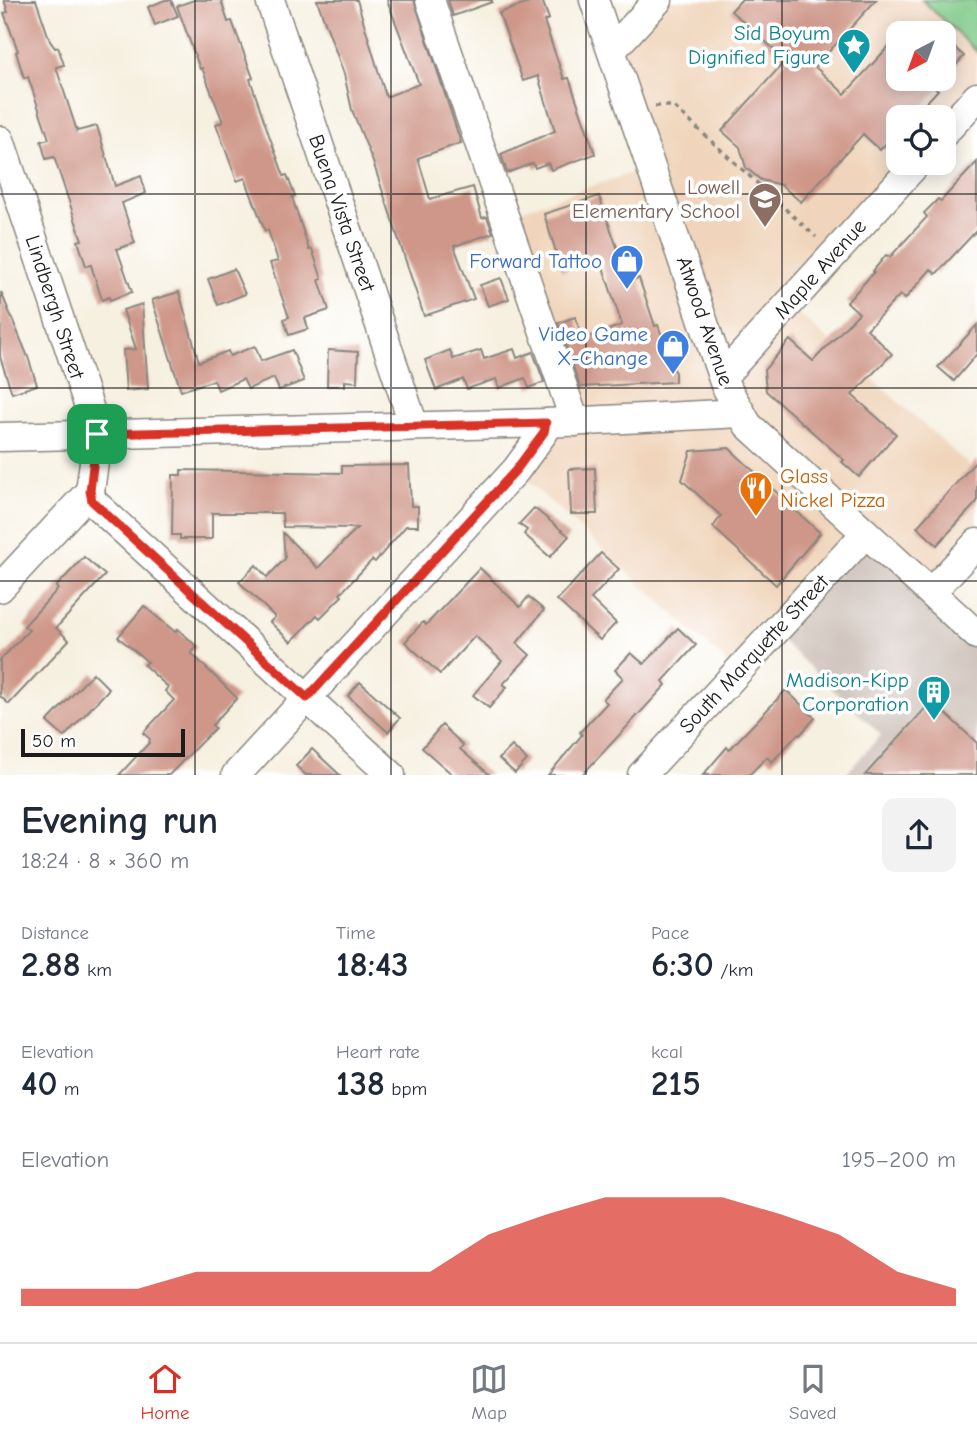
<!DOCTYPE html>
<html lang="en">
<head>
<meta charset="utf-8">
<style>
	:root { --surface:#fff; --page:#f2f2f3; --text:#1f2937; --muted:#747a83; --line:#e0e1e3; --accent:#d93025 }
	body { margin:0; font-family:"Comic Neue",sans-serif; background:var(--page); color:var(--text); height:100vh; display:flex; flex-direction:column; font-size:26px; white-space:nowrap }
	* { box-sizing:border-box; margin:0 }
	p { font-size:23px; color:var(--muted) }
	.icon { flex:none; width:38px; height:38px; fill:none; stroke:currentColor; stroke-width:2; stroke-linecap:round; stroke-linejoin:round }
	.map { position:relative; height:775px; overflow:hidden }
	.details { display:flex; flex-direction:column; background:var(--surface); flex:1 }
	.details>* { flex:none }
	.needle { width:46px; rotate:221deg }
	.fabs { position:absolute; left:886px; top:21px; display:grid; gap:14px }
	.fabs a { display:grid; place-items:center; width:70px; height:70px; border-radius:14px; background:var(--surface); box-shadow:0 4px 18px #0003; font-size:35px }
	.scale { position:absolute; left:21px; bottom:18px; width:164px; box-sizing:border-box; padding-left:7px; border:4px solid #1c1c1c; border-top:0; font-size:19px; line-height:24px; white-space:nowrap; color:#1c1c1c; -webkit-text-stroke:5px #fff; paint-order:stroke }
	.pin { position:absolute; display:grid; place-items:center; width:60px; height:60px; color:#fff; margin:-30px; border-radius:14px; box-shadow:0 4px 10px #0006 }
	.round { display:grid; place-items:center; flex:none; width:74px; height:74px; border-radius:14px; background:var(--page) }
	.overview { display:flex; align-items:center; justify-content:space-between; height:119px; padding:0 21px }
	h1 { font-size:38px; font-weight:800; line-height:52px }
	.metrics { display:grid; grid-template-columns:repeat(3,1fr); gap:10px; height:119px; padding:7px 21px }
	.metrics div { display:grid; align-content:center }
	.metrics b { font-size:35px; font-weight:800 }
	.metrics small { font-size:19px; font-weight:400 }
	.metrics p { font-size:19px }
	.chart { height:196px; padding:14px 21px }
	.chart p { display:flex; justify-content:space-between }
	.chart svg { width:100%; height:126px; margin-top:7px; fill:var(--accent); opacity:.7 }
	.menu { display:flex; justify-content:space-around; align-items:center; height:98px; border-top:2px solid var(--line); background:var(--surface); font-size:19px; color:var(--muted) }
	.menu a { display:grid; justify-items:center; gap:4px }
	.menu .current { color:var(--accent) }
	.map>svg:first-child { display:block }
</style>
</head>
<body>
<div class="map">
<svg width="977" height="775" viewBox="0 0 977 775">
	<rect width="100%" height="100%" fill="#fff"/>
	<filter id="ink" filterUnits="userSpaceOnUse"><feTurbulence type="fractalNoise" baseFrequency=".0143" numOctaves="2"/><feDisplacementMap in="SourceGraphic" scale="14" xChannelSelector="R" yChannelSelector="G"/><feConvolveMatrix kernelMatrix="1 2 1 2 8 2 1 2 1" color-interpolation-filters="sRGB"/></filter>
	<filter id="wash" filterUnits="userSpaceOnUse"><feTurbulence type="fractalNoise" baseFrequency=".00686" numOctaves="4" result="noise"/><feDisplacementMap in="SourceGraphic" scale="28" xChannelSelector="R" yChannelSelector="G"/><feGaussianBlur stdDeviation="1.57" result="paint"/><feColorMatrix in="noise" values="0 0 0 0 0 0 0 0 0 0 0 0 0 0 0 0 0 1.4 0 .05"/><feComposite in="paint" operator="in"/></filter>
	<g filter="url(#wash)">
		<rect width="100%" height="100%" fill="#f6f0e0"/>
		<!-- built -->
		<path fill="#f0d5bc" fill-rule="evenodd" d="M658,0H977V97L943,117H898V163H917L788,304L977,472V543L931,592L866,534L737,672L516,470L575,422L505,215L652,166L612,50ZM898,33H943V79H898Z"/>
		<!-- industrial -->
		<path fill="#cec1b9" d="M866,533L977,635V775H845L881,735L774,633Z"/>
		<!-- green -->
		<path fill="#7dc987" stroke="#4c7252" stroke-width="2" d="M922,0H977V52Z"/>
		<g id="blocks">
			<!-- building -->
			<g fill="#cf9789">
				<path d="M4,0H36L50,41L55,48L58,47L64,65L56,67L77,131L97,126L115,186L141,176L146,193L122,203L135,243L117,249L132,292L110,300L109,297L102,300L91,265L86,266L78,241L82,240L54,157L46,159L41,141L49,139L28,77L24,78L16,52L18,51L4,13L8,12Z"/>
				<path d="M165,0H171L178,16L155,25L148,7Z"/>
				<path d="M194,0H221L228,22L232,21L253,78L250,79L269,135L284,176L287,175L295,196L292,197L309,250L312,249L322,279L319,280L329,310L305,318L308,329L289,335L284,319L289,317L270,263L278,261L268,230L265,231L245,178L237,181L216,124L223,122L202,68L200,69L177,6Z"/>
				<path d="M317,0H357L386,97L419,84L387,0H414L461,143L418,158L430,199L473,187L482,218L487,217L493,233L454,246L474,299L424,316L373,162L352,110L344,74Z"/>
				<path d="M448,0H492V2L453,16Z"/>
				<path d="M537,0H542L549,19L544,21L564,79L569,78L595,154L551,170L548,163L535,168L533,163L507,173L501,154L555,131L538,76L523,81L499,13Z"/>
				<path d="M741,0H876L815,67L845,94L898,36V79H943V37L964,56L935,88L938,90L913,117H898V130L880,150L863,134L801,202L781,185L761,180L746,168L740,147L722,131L786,60L731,11Z"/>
				<path d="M977,162V230L936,274L931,269L905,299L900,295L867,329L892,354L852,395L896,434L859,477L842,462L844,460L766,391L764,370L790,340L813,361L859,313L847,302L874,272L873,271L886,255L890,257L927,217L924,213L938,199L941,201Z"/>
				<path d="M599,196L629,281L639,278L655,326L658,325L675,373V382L580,387L558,323L575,317L583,339L622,325L600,258L562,271L544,214Z"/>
				<path d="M234,269L245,294L218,305L208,279Z"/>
				<path d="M501,278L509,299L488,306L480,285Z"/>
				<path d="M1,292L28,357L37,385L12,393L0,357Z"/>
				<path d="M179,292L199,362L228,351L230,356L255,346L261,361L292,350L304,381L279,390L274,378L248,389L243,379L218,390L214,380L181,391L152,300Z"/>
				<path d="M142,304L148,389L126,391L123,350L136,349L123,310Z"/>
				<path d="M977,325V354L954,381L938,367Z"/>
				<path d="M514,349L517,358L533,352L544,382L529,388L525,378L499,388L496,379L467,389L463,379L436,390L425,360L450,350L453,359L481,350L484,359Z"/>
				<path d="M328,350L358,352L357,382L345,381V386H327Z"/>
				<path d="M729,448L820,533L776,585L713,527L721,516L682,480L691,451Z"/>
				<path d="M977,460V502L937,545L917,527Z"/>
				<path d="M409,465L411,506H418V526H406L375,562L372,560L340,594L342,596L320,618L317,615L291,642L270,622L275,617L239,582L256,565L267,577L285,559L283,533L318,568L357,528L283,527L282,513H212V539H180V535H172L173,475H181V470L342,473V466Z"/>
				<path d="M595,468L597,514H571L569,469Z"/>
				<path d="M534,508L569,536L550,557L524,534L527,530L519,524Z"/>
				<path d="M601,553L619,569L591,599L616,623L600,640L557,600Z"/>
				<path d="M84,557L105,575L56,628L69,640L9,704L0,696V660L29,630L24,626L58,589L56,587Z"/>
				<path d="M480,568L520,607L528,597L544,610L517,643L530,655L503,684L507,687L489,708L473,695L502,661L475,636L440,674L405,642L423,622L426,625Z"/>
				<path d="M144,606L175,632L178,629L197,647L191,653L237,698L212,725L215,728L169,775H119L149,743L150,739L143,733L174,700L165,691L168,687L144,665L148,662L118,637Z"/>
				<path d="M678,628L696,645L663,681L666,685L582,775H548L582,735L580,732L607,703L603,699L623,678L615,670L631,653L644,664Z"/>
				<path d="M93,673L109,689L64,737L47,722Z"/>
				<path d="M360,682L400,718L388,732L348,696Z"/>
				<path d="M786,690L815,718L800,735L798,734L772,762L767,757L749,775H703L727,747L729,750Z"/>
				<path d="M932,701L977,743V775H865Z"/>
				<path d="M442,725L463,745L460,749L490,775H453L422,748Z"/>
				<path d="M512,746L527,760L515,773L499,759Z"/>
				<path d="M312,749L340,775H306L296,766Z"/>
			</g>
		</g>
	</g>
	<g filter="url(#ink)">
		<use href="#blocks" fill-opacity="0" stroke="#89867e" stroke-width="2"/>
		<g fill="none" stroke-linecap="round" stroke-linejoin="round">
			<defs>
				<g id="minor">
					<path d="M270,0L414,426"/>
					<path d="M430,0L575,422"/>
					<path d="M594,0L725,385L748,425L977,635"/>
					<path d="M612,50L658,0"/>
					<path d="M943,134L977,97"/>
					<path d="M0,140L98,434L90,491L92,501L391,775"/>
					<path d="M723,376L917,163"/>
					<path d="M0,437L546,423L741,413"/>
					<path d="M0,588L90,491"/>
					<path d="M931,592L977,543"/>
					<path d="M236,775L516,470L544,432L546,423"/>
					<path d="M642,775L866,533"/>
				</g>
			</defs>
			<!-- minor casing -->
			<use href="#minor" stroke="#89867e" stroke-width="31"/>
			<!-- path -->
			<path stroke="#89867e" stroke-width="3.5" stroke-dasharray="5 5" stroke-linecap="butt" d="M655,106H673L816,237"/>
			<!-- minor -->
			<use href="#minor" stroke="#fff" stroke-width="28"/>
		</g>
	</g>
	<g fill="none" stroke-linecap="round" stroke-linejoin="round" filter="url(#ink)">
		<defs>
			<path id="route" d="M546,423L544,432L516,470L307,698L92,501L90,491L97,434Z"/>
		</defs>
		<!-- route casing -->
		<use href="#route" stroke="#fff" stroke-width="14"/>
		<!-- route -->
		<use href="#route" stroke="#d93025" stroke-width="9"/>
	</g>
	<!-- grid -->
	<path fill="none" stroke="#1c1c1c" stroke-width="2" stroke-opacity="0.55" d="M195,0V775M391,0V775M586,0V775M782,0V775M0,194H977M0,388H977M0,581H977"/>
	<!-- icons -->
	<defs>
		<symbol id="sight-pin" viewBox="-11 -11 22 30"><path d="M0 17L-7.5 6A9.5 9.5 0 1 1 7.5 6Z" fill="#0f9aa8" stroke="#fff"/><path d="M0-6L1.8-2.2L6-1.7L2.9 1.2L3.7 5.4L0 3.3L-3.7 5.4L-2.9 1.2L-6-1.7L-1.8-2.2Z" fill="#fff"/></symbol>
		<symbol id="school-pin" viewBox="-11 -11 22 30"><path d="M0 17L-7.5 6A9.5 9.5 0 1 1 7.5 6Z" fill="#8d6e63" stroke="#fff"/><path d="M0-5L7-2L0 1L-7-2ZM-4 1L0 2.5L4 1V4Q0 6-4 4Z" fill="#fff"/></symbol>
		<symbol id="shop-pin" viewBox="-11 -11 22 30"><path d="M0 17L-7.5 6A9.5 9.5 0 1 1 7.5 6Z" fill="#3f7fe0" stroke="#fff"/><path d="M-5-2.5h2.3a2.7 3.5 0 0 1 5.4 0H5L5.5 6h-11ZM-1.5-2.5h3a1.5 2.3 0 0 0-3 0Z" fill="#fff"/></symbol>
		<symbol id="restaurant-pin" viewBox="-11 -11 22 30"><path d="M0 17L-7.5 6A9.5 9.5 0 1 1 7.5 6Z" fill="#e8710a" stroke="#fff"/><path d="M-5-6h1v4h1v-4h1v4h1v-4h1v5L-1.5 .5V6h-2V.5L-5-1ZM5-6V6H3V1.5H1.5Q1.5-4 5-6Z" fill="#fff"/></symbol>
		<symbol id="building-pin" viewBox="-11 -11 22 30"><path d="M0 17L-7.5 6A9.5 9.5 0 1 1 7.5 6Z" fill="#0f9aa8" stroke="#fff"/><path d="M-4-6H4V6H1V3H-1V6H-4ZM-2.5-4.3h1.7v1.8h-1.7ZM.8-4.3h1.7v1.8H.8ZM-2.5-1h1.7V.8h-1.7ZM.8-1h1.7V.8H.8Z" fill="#fff"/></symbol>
	</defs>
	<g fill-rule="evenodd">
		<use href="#sight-pin" x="835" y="26" width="38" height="52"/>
		<use href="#school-pin" x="746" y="180" width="38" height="52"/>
		<use href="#shop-pin" x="608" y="242" width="38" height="52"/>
		<use href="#shop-pin" x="654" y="327" width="38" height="52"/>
		<use href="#restaurant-pin" x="737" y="469" width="38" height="52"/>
		<use href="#building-pin" x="915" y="673" width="38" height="52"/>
	</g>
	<g text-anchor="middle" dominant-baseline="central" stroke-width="7" stroke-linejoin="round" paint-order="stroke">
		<!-- culture labels -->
		<g font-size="21" fill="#0d838f" stroke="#fff" text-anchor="end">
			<text x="830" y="33">Sid Boyum<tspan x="830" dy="24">Dignified Figure</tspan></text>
			<text x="909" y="680">Madison-Kipp<tspan x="909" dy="24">Corporation</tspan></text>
		</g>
		<!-- education labels -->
		<g font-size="21" fill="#785e54" stroke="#fff" text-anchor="end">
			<text x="740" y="187">Lowell<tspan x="740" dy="24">Elementary School</tspan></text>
		</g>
		<!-- street labels -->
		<g font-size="21" fill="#1c1c1c" stroke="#fff">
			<text transform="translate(342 213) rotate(71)">Buena Vista Street</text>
			<text transform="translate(820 269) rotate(-48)">Maple Avenue</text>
			<text transform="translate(55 307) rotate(72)">Lindbergh Street</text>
			<text transform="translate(705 321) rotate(71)">Atwood Avenue</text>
			<text transform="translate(754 654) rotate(-47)">South Marquette Street</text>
		</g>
		<!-- shop labels -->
		<g font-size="21" fill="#366cbe" stroke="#fff" text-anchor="end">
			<text x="602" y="261">Forward Tattoo</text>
			<text x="648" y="334">Video Game<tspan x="648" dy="24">X-Change</tspan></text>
		</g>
		<!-- food labels -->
		<g font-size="21" fill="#c56008" stroke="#fff" text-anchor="start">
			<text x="780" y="476">Glass<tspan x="780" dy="24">Nickel Pizza</tspan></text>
		</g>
	</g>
</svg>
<div class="fabs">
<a><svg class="needle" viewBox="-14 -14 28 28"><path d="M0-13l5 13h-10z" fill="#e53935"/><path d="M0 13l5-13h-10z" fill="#747a83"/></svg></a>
<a><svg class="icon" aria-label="locate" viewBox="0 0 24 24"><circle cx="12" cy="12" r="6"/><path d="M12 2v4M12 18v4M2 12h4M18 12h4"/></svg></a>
</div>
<div class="scale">50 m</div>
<div class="pin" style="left:97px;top:434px;background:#1e9e55"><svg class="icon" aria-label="arrive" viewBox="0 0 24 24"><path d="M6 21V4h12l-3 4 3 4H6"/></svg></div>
</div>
<section class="details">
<div class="overview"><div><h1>Evening run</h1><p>18:24 · 8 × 360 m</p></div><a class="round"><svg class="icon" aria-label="share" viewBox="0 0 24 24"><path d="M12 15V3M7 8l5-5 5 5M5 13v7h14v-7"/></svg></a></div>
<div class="metrics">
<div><p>Distance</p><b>2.88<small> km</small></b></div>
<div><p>Time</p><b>18:43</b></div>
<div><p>Pace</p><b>6:30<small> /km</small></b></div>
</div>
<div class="metrics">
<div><p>Elevation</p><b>40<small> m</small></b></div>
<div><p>Heart rate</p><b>138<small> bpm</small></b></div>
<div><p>kcal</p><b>215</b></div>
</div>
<div class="chart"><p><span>Elevation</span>195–200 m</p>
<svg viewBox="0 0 160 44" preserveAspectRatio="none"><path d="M0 44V38L10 38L20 38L30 32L40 32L50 32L60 32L70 32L80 19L90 12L100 6L110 6L120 6L130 12L140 19L150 32L160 38V44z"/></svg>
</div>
</section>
<nav class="menu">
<a class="current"><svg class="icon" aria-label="home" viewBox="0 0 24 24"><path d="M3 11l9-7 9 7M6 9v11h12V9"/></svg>Home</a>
<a><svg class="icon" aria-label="map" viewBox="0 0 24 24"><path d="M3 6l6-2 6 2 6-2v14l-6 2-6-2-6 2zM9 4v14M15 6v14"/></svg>Map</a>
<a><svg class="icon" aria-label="saved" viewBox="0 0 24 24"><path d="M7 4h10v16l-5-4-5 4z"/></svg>Saved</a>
</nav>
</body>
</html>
